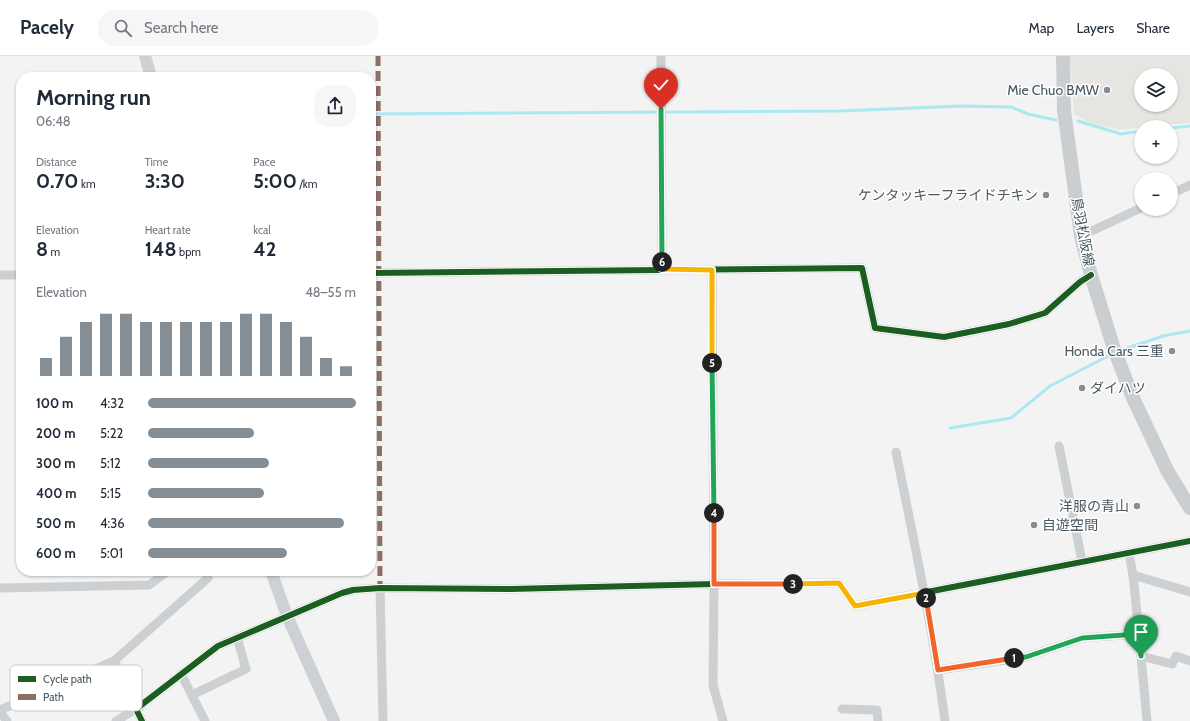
<!DOCTYPE html>
<html lang="en">
<head>
<meta charset="utf-8">
<style>
	:root { --surface:#fff; --page:#f6f6f7; --text:#1f2937; --muted:#747a83; --line:#e0e1e3; --accent:#858e94 }
	body { margin:0; font-family:Cabin,"Noto Sans JP",sans-serif; background:var(--page); color:var(--text); height:100vh; display:flex; flex-direction:column; font-size:15px; white-space:nowrap }
	* { box-sizing:border-box; margin:0 }
	p { font-size:13px; color:var(--muted) }
	.icon { flex:none; width:22px; height:22px; fill:none; stroke:currentColor; stroke-width:2; stroke-linecap:round; stroke-linejoin:round }
	.map { position:relative; flex:1; overflow:hidden }
	.sheet { position:absolute; left:16px; top:16px; width:360px; height:504px; display:flex; flex-direction:column; background:var(--surface); border-radius:16px; box-shadow:0 1px 3px #0004 }
	.sheet>* { flex:none }
	.buttons { position:absolute; left:1134px; top:12px; display:grid; gap:8px }
	.buttons a { display:grid; place-items:center; width:44px; height:44px; border-radius:50%; background:var(--surface); box-shadow:0 1px 3px #0004; font-size:20px }
	.pin { position:absolute; display:grid; place-items:center; width:34px; height:34px; color:#fff; margin:-41px -17px; border-radius:50% 50% 50% 0; rotate:-45deg; box-shadow:0 0 4px #0007 }
	.pin .icon { rotate:45deg }
	.km { position:absolute; width:20px; height:20px; margin:-10px; border-radius:50%; background:#222; color:#fff; font-size:11px; line-height:20px; text-align:center }
	.round { display:grid; place-items:center; flex:none; width:42px; height:42px; border-radius:16px; background:var(--page) }
	.summary { display:flex; align-items:center; justify-content:space-between; height:68px; padding:0 20px }
	h1 { font-size:22px; font-weight:800; line-height:30px }
	.figures { display:grid; grid-template-columns:repeat(3,1fr); gap:6px; height:68px; padding:4px 20px }
	.figures div { display:grid; align-content:center }
	.figures b { font-size:20px; font-weight:800 }
	.figures small { font-size:11px; font-weight:400 }
	.figures p { font-size:11px }
	.chart { height:112px; padding:8px 20px }
	.chart p { display:flex; justify-content:space-between }
	.chart svg { width:100%; height:72px; margin-top:4px; stroke:var(--accent); stroke-width:6 }
	ul { padding:0 20px; list-style:none; font-size:13px }
	li { display:grid; grid-template-columns:64px 48px 1fr; align-items:center; height:30px }
	li i { height:10px; border-radius:5px; background:var(--accent) }
	header { display:flex; align-items:center; gap:24px; box-sizing:border-box; height:56px; padding:0 20px; background:var(--surface); border-bottom:1px solid var(--line) }
	header strong { font-size:19px }
	nav { display:flex; gap:22px; margin-inline-start:auto; font-size:14px }
	.search { width:280px; height:36px; background:var(--page); display:flex; align-items:center; gap:10px; box-sizing:border-box; padding:0 14px; border-radius:16px; color:var(--muted); font-size:15px }
	.map>svg:first-child { display:block }
</style>
</head>
<body>
<header>
<strong>Pacely</strong>
<div class="search"><svg class="icon" aria-label="search" viewBox="0 0 24 24"><circle cx="10" cy="10" r="6"/><path d="M15 15l6 6"/></svg>Search here</div>
<nav><a>Map</a><a>Layers</a><a>Share</a></nav>
</header>
<div class="map">
<svg width="1190" height="665" viewBox="0 0 1190 665">
	<rect width="100%" height="100%" fill="#f4f3f3"/>
	<!-- commercial -->
	<path fill="#e7e5e2" fill-rule="evenodd" d="M1070,0H1190V67L1141,71V72L1120,74L1090,67L1074,58ZM1141,19H1171V49H1141Z"/>
	<g fill="none" stroke-linecap="round" stroke-linejoin="round">
		<!-- stream -->
		<g stroke="#ace8f1" stroke-width="3">
			<path d="M371,58L840,55L961,50L1011,51L1028,58L1056,64"/>
			<path d="M1078,65L1121,78L1141,75"/>
			<path d="M1171,72L1190,70"/>
			<path d="M1119,295L1163,280L1190,275"/>
			<path d="M950,372L1011,362L1050,330L1112,298"/>
		</g>
		<!-- street -->
		<g stroke="#cdd0d2" stroke-width="9">
			<path d="M661,0L662,213"/>
			<path d="M1171,138L1190,129"/>
			<path d="M1081,180L1141,152"/>
			<path d="M712,214L714,528L713,629L723,665"/>
			<path d="M371,217L862,212L875,272L944,281L1009,268L1045,257L1080,226L1091,219"/>
			<path d="M0,219H21"/>
			<path d="M1059,390L1082,505"/>
			<path d="M896,396C914,485 933,574 945,665"/>
			<path d="M1129,498L1133,519L1190,536"/>
			<path d="M0,532L149,529L168,515"/>
			<path d="M380,532L383,665"/>
			<path d="M1139,578L1147,665"/>
			<path d="M1141,600L1172,608L1176,600L1190,605"/>
			<path d="M938,614L1026,601L1082,582L1139,578L1133,519"/>
			<path d="M181,618L205,665"/>
			<path d="M192,639L246,613L237,581"/>
			<path d="M140,651L114,605L208,522L205,515"/>
			<path d="M842,653L877,654L878,665"/>
			<path d="M0,654L114,605"/>
			<path d="M0,656L7,665"/>
			<path d="M116,665L136,653"/>
			<path d="M142,665L136,653L218,590L342,537L353,534L380,532L511,533L714,528L839,527L855,550L1190,485"/>
		</g>
		<!-- secondary -->
		<g stroke="#cdd0d4" stroke-width="12">
			<path d="M145,0L151,21"/>
			<path d="M271,515L287,560L334,665"/>
		</g>
		<!-- primary -->
		<path stroke="#caced0" stroke-width="14" d="M1063,0L1064,54L1081,180L1091,219L1114,293L1133,342L1168,416L1190,452"/>
		<!-- quiet -->
		<path stroke="#8d6e63" stroke-width="5" stroke-dasharray="10 5" stroke-linecap="butt" d="M378,0L380,532"/>
		<defs>
			<g id="cycleway">
				<path d="M371,217L862,212L875,272L944,281L1009,268L1045,257L1080,226L1091,219"/>
				<path d="M142,665L136,653L218,590L342,537L353,534L380,532L511,533L714,528L839,527L855,550L1190,485"/>
			</g>
		</defs>
		<!-- cycleway casing -->
		<use href="#cycleway" stroke="#fff" stroke-width="8"/>
		<!-- cycleway -->
		<use href="#cycleway" stroke="#1b5e20" stroke-width="6"/>
	</g>
	<g fill="none" stroke-linecap="round" stroke-linejoin="round">
		<defs>
			<path id="split-1" d="M1014,602L1026,601L1082,582L1138,578L1141,600"/>
			<path id="split-2" d="M926,542L938,614L1014,602"/>
			<path id="split-3" d="M793,528L839,527L855,550L925,537L926,542"/>
			<path id="split-4" d="M714,457V528H793"/>
			<path id="split-5" d="M712,307L714,457"/>
			<path id="split-6" d="M662,206V213L712,214V307"/>
			<path id="split-7" d="M661,53L662,206"/>
		</defs>
		<!-- split-1 casing -->
		<use href="#split-1" stroke="#fff" stroke-width="8"/>
		<!-- split-2 casing -->
		<use href="#split-2" stroke="#fff" stroke-width="8"/>
		<!-- split-3 casing -->
		<use href="#split-3" stroke="#fff" stroke-width="8"/>
		<!-- split-4 casing -->
		<use href="#split-4" stroke="#fff" stroke-width="8"/>
		<!-- split-5 casing -->
		<use href="#split-5" stroke="#fff" stroke-width="8"/>
		<!-- split-6 casing -->
		<use href="#split-6" stroke="#fff" stroke-width="8"/>
		<!-- split-7 casing -->
		<use href="#split-7" stroke="#fff" stroke-width="8"/>
		<!-- split-1 -->
		<use href="#split-1" stroke="#22a559" stroke-width="5"/>
		<!-- split-2 -->
		<use href="#split-2" stroke="#f0652b" stroke-width="5"/>
		<!-- split-3 -->
		<use href="#split-3" stroke="#f5b400" stroke-width="5"/>
		<!-- split-4 -->
		<use href="#split-4" stroke="#f0652b" stroke-width="5"/>
		<!-- split-5 -->
		<use href="#split-5" stroke="#22a559" stroke-width="5"/>
		<!-- split-6 -->
		<use href="#split-6" stroke="#f5b400" stroke-width="5"/>
		<!-- split-7 -->
		<use href="#split-7" stroke="#22a559" stroke-width="5"/>
	</g>
	<!-- markers -->
	<g fill="#858e94" stroke="#fff" stroke-width="1.5">
		<circle cx="1107" cy="34" r="4"/>
		<circle cx="1046" cy="139" r="4"/>
		<circle cx="1172" cy="295" r="4"/>
		<circle cx="1082" cy="332" r="4"/>
		<circle cx="1137" cy="450" r="4"/>
		<circle cx="1034" cy="469" r="4"/>
	</g>
	<g text-anchor="middle" dominant-baseline="central" stroke-width="3" stroke-linejoin="round" paint-order="stroke">
		<!-- poi labels -->
		<g font-size="14" fill="#495861" stroke="#fff" text-anchor="end">
			<text x="1099" y="34">Mie Chuo BMW</text>
			<text x="1038" y="139">ケンタッキーフライドチキン</text>
			<text x="1164" y="295">Honda Cars 三重</text>
			<text x="1090" y="332" text-anchor="start">ダイハツ</text>
			<text x="1129" y="450">洋服の青山</text>
			<text x="1042" y="469" text-anchor="start">自遊空間</text>
		</g>
		<!-- street labels -->
		<g font-size="14" fill="#495861" stroke="#fff">
			<text transform="translate(1083 176) rotate(79)">鳥羽松阪線</text>
		</g>
	</g>
	<!-- legend -->
	<rect x="10" y="609" width="132" height="46" rx="6" fill="#fff" stroke="#c8cdd0" stroke-width="1"/>
	<rect x="18" y="620" width="18" height="6" fill="#1b5e20"/>
	<rect x="18" y="638" width="18" height="6" fill="#8d6e63"/>
	<g font-size="11" fill="#495861">
		<text x="43" y="627">Cycle path</text>
		<text x="43" y="645">Path</text>
	</g>
</svg>
<div class="buttons">
<a><svg class="icon" aria-label="layers" viewBox="0 0 24 24"><path d="M12 4l9 5-9 5-9-5zM3 14l9 5 9-5"/></svg></a>
<a>+</a>
<a>−</a>
</div>
<div class="pin" style="left:1141px;top:600px;background:#1e9e55"><svg class="icon" aria-label="arrive" viewBox="0 0 24 24"><path d="M6 21V4h12l-3 4 3 4H6"/></svg></div>
<div class="pin" style="left:661px;top:53px;background:#d93025"><svg class="icon" aria-label="check" viewBox="0 0 24 24"><path d="M5 12l5 5 9-10"/></svg></div>
<b class="km" style="left:1014px;top:602px">1</b>
<b class="km" style="left:926px;top:542px">2</b>
<b class="km" style="left:793px;top:528px">3</b>
<b class="km" style="left:714px;top:457px">4</b>
<b class="km" style="left:712px;top:307px">5</b>
<b class="km" style="left:662px;top:206px">6</b>
<section class="sheet">
<div class="summary"><div><h1>Morning run</h1><p>06:48</p></div><a class="round"><svg class="icon" aria-label="share" viewBox="0 0 24 24"><path d="M12 15V3M7 8l5-5 5 5M5 13v7h14v-7"/></svg></a></div>
<div class="figures">
<div><p>Distance</p><b>0.70<small> km</small></b></div>
<div><p>Time</p><b>3:30</b></div>
<div><p>Pace</p><b>5:00<small> /km</small></b></div>
</div>
<div class="figures">
<div><p>Elevation</p><b>8<small> m</small></b></div>
<div><p>Heart rate</p><b>148<small> bpm</small></b></div>
<div><p>kcal</p><b>42</b></div>
</div>
<div class="chart"><p><span>Elevation</span>48–55 m</p>
<svg viewBox="0 0 160 44" preserveAspectRatio="none"><path d="M5 44V33M15 44V20M25 44V11M35 44V6M45 44V6M55 44V11M65 44V11M75 44V11M85 44V11M95 44V11M105 44V6M115 44V6M125 44V11M135 44V20M145 44V33M155 44V38"/></svg>
</div>
<ul>
<li><b>100 m</b>4:32<i style="width:100%"></i></li>
<li><b>200 m</b>5:22<i style="width:51%"></i></li>
<li><b>300 m</b>5:12<i style="width:58%"></i></li>
<li><b>400 m</b>5:15<i style="width:56%"></i></li>
<li><b>500 m</b>4:36<i style="width:94%"></i></li>
<li><b>600 m</b>5:01<i style="width:67%"></i></li>
</ul>
</section>
</div>
</body>
</html>
